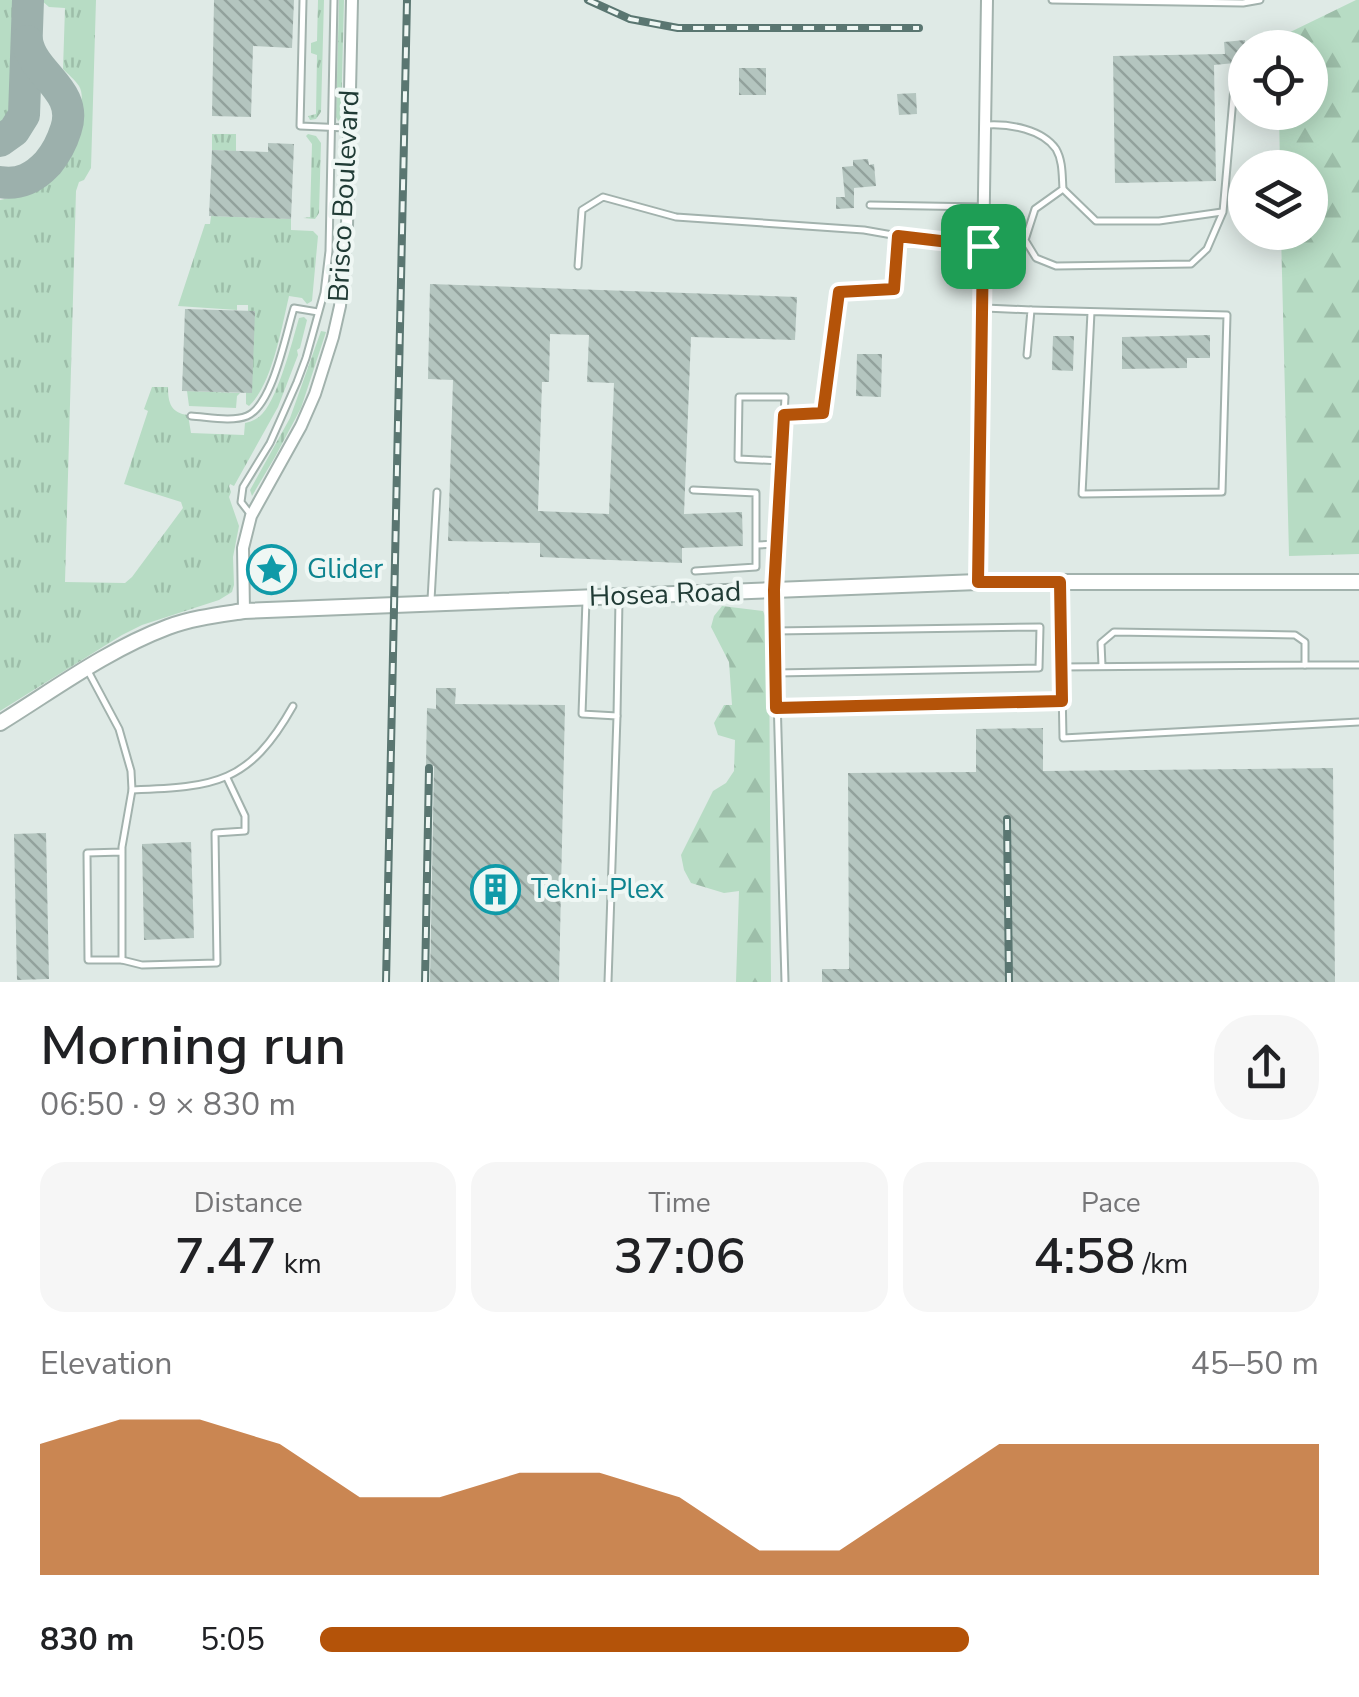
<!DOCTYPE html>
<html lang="en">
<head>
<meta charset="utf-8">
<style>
	:root { --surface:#fff; --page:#f6f6f6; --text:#202124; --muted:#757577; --accent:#b45309 }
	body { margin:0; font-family:"Nunito Sans",sans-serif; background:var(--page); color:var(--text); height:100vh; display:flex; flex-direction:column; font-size:38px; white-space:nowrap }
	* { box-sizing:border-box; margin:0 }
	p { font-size:32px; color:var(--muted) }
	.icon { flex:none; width:55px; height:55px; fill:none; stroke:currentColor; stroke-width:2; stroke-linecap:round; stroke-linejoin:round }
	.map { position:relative; height:982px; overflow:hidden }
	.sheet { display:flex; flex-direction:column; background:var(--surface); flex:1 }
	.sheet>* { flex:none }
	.controls { position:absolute; left:1228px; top:30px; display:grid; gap:20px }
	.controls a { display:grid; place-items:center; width:100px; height:100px; border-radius:50%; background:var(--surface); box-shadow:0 5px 25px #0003; font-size:50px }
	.pin { position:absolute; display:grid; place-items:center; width:85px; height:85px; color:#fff; margin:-42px; border-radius:20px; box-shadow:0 5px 15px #0006 }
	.round { display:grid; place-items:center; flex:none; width:105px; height:105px; border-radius:40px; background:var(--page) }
	.summary { display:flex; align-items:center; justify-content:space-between; height:170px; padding:0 40px }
	h1 { font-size:55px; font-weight:600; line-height:75px }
	.stats { display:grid; grid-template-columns:repeat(3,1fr); gap:15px; height:170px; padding:10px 40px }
	.stats div { display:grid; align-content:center; border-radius:25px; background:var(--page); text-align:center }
	.stats b { font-size:50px; font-weight:600 }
	.stats small { font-size:28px; font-weight:400 }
	.stats p { font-size:28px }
	.chart { height:280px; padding:20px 40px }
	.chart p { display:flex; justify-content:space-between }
	.chart svg { width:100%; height:180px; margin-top:10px; fill:var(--accent); opacity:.7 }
	ul { padding:0 40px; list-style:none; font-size:32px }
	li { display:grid; grid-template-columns:160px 120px 1fr; align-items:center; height:75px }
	li i { height:25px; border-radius:12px; background:var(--accent) }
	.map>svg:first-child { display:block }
</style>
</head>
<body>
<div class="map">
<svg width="1359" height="982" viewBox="0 0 1359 982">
	<defs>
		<pattern id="grass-tufts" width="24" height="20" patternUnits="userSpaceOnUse" patternTransform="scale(2.5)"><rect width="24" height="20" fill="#b7dcc4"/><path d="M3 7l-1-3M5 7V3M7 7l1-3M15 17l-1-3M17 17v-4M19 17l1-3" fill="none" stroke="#9dbea9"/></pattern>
		<pattern id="forest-firs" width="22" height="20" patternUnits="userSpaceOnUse" patternTransform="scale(2.5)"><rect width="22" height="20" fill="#b7dcc4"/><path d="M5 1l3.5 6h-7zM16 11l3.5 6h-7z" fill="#9dbea9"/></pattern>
		<pattern id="building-back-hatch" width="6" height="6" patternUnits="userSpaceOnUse" patternTransform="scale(2.5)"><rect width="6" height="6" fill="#b4c5bf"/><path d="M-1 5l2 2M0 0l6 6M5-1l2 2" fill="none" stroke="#92a19c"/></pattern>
	</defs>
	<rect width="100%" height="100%" fill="#dfeae6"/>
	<!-- grass -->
	<g fill="url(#grass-tufts)">
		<path d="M0,0H16L13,109L9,120L0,130Z"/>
		<path d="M41,0H96L91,168L84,180L79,182L76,191L65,582L125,583L132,577L183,508L181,502L124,484L148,411L144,409L152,387H168C168,403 171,413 188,415L191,433L244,435L245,423C250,422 255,420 259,417C277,403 292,342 299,318L304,317L307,320L300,348L297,350L298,355L278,407L234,486L230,484L229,486L231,492L229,497L239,526L233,557L234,585L232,592L219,600L142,625L122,635L0,711V200C43,192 75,160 80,116C81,107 84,94 79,86C75,80 68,74 63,69L65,8L49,7Z"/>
		<path d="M318,0H324L321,112L316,119L310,120L308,116L316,114L317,55L311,53V43L317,41Z"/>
		<path d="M339,0H344L341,119L338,121L336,117Z"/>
		<path d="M212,134H236V151L212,150Z"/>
		<path d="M308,134L316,136L321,143L319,213L315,219L303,218L310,217L312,144L306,136Z"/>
		<path d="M211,216L291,219V230L313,231L318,236L312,301L307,304L302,298L289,296C282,326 272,385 249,406L246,404V393L255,311H248V305H237V310L178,306L205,224H210Z"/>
		<path d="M321,331L326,332L301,408L275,457L252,496L250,490L290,418Z"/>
		<path d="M187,391L240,393L237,396L236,408L189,406Z"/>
	</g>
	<!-- forest -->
	<g fill="url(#forest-firs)">
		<path d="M1356,0H1359V554L1289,556L1281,233L1310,232V168L1280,167L1279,113L1310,112V48L1278,47V38Z"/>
		<path d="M722,606L763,611L769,625L771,982H736L739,891L724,893L691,883L684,870L681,855L713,791L726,783L734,771L735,740L718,735L714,723L724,705H732L729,662L711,627L714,616Z"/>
	</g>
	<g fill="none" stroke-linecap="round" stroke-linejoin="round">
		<!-- taxiway -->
		<g stroke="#9cb0ac" stroke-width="32">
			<path d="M0,141L14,131L24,115L28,0"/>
			<path d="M0,182C20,185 34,178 48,163C57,152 62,142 66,129C79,90 33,75 27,41"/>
		</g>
	</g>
	<!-- building -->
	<g fill="url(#building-back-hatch)" fill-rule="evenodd">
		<path d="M214,0H294L292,48L253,46L251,117L212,116Z"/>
		<path d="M1245,40V62L1214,65L1216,181L1115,183L1113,56L1225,54L1224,42Z"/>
		<rect x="739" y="68" width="27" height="27"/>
		<path d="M916,93L917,114L899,115L897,94Z"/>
		<path d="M268,143L294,144L291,219L209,216L212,150L268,152Z"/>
		<path d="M868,159L869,165L874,164L876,186L854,188V208L836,209V197H845L842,167L853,166V160Z"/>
		<path d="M430,284L797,297L795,340L691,337L684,514L742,512L743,546L682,548V563L540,557V543L448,541L453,380L428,379ZM550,334L589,335L587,382L614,383L609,514L538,511L542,382H549Z"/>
		<path d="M185,309L255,311L252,393L182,391Z"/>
		<path d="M1210,335V358H1187V368L1122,369V337Z"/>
		<path d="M1053,336H1074L1073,371L1052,370Z"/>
		<path d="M857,354H882L881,397L856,396Z"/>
		<path d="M436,688H456L455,704L565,705L559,982H430L434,766H426L427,708L436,709Z"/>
		<path d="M1043,728V771L1333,768L1335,982H822V969H849L848,773L976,772V729Z"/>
		<path d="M46,833L49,979L17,980L14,834Z"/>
		<path d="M191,842L194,938L144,940L142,844Z"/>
	</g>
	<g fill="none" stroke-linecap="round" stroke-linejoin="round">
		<defs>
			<g id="service">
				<path d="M303,0L300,126L346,128"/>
				<path d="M1052,0L1243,3L1260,0"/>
				<path d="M988,125C1010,124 1042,129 1056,149C1063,161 1062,176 1063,189L1035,209L1025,240L1036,258L1056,266L1191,264L1207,249L1223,212L1234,87"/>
				<path d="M1063,189L1096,221H1159L1222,212"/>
				<path d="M870,205L982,207"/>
				<path d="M578,266L582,210L603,197L676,217L864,230L898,236"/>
				<path d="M985,308L1031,310L1027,355"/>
				<path d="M1031,310L1227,315L1222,492L1082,494L1091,312"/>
				<path d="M191,416C208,417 232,422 247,416C273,405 286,333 294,308L318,312"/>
				<path d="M781,461L738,459L739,397H785L784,415"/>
				<path d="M693,490L756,493V567L695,571"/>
				<path d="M251,515L241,502L243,487L270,443L297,382L306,358L324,293L329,251L334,0"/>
				<path d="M757,545L777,544"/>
				<path d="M1060,583L1063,738L1359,722"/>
				<path d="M431,600L437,492"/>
				<path d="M586,600L582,714L617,716L608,982"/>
				<path d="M775,631L1040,627L1039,668L776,673"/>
				<path d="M1305,665H1359"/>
				<path d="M1060,667L1305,665V642L1295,635L1114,632L1101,643L1102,666"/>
				<path d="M88,671L119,729L131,771L132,790L122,847V960H88L87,853L122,852"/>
				<path d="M777,708L1061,701"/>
				<path d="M617,716L619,599"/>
				<path d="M132,790C215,787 249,784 293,706"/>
				<path d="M122,960L142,965L217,963L215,833L245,831V816L227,778"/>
				<path d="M785,982L774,590L784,415L823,413L839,292L894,289L898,236L983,246"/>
			</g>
			<g id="minor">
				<path d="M978,582L987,0"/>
				<path d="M244,611L243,548L251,516L301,426L315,394L333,337L340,306L347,226L352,0"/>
			</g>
			<path id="tertiary" d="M0,723C55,689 107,650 168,627C192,618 218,615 244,611L978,582H1359"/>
		</defs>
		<!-- service casing -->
		<use href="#service" stroke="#a2b2ad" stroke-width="9"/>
		<!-- minor casing -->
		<use href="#minor" stroke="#a2b2ad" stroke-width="14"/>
		<!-- tertiary casing -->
		<use href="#tertiary" stroke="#a2b2ad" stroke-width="18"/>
		<!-- service -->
		<use href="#service" stroke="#fff" stroke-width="5"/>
		<!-- minor -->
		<use href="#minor" stroke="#fff" stroke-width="10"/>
		<!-- tertiary -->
		<use href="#tertiary" stroke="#fff" stroke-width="14"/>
		<defs>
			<g id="rail">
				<path d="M588,0L630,19L678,28H919"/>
				<path d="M1007,819L1009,982"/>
				<path d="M386,982L407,0"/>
				<path d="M425,982L429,768"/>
			</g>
		</defs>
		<!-- rail casing -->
		<use href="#rail" stroke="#5a7671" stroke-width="8"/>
		<!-- rail -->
		<use href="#rail" stroke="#eff7f4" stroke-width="4" stroke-dasharray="11" stroke-linecap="butt"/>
	</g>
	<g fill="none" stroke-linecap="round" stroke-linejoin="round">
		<defs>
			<path id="route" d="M898,236L983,246L978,582H1060L1062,701L776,708L774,590L784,415L823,413L839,292L894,289Z"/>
		</defs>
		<!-- route casing -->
		<use href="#route" stroke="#fff" stroke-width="20"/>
		<!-- route -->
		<use href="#route" stroke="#b45309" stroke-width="12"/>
	</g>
	<!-- icons -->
	<defs>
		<symbol id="sight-ring" viewBox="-11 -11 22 22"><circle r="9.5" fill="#eff7f4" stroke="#0f9aa8" stroke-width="1.5"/><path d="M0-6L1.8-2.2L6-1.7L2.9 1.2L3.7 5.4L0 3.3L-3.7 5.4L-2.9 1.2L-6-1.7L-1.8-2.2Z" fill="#0f9aa8"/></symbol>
		<symbol id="building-ring" viewBox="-11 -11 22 22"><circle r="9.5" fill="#eff7f4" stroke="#0f9aa8" stroke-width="1.5"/><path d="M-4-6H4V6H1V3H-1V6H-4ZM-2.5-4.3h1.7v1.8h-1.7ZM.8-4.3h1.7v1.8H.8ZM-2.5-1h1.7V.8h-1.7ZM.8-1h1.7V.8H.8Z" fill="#0f9aa8"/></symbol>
	</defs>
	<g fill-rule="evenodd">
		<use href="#sight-ring" x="244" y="542" width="55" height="55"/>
		<use href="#building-ring" x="468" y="862" width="55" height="55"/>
	</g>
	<g text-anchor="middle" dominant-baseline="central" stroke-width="8" stroke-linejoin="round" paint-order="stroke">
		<!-- street labels -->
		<g font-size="28" fill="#203b35" stroke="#eff7f4">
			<text transform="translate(344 196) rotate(-87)">Brisco Boulevard</text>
			<text transform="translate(665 594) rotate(-2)">Hosea Road</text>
		</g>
		<!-- culture labels -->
		<g font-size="28" fill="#0d838f" stroke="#eff7f4" text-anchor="start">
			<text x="307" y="569">Glider</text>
			<text x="531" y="889">Tekni-Plex</text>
		</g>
	</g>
</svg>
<div class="controls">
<a><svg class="icon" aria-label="locate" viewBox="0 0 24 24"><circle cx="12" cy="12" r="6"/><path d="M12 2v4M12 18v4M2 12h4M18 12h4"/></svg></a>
<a><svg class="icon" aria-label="layers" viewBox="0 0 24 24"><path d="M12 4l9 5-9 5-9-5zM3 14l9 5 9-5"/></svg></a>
</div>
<div class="pin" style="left:983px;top:246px;background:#1e9e55"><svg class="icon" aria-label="arrive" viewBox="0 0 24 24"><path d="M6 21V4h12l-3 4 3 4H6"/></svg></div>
</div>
<section class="sheet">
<div class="summary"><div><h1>Morning run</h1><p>06:50 · 9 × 830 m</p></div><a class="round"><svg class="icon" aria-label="share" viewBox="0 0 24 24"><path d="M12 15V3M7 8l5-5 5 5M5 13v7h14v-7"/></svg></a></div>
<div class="stats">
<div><p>Distance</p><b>7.47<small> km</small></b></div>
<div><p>Time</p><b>37:06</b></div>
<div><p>Pace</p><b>4:58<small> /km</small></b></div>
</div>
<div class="chart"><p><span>Elevation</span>45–50 m</p>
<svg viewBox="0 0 160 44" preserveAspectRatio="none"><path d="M0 44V12L10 6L20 6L30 12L40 25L50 25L60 19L70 19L80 25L90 38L100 38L110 25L120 12L130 12L140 12L150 12L160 12V44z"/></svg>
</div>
<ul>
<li><b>830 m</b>5:05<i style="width:65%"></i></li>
</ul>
</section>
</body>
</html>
